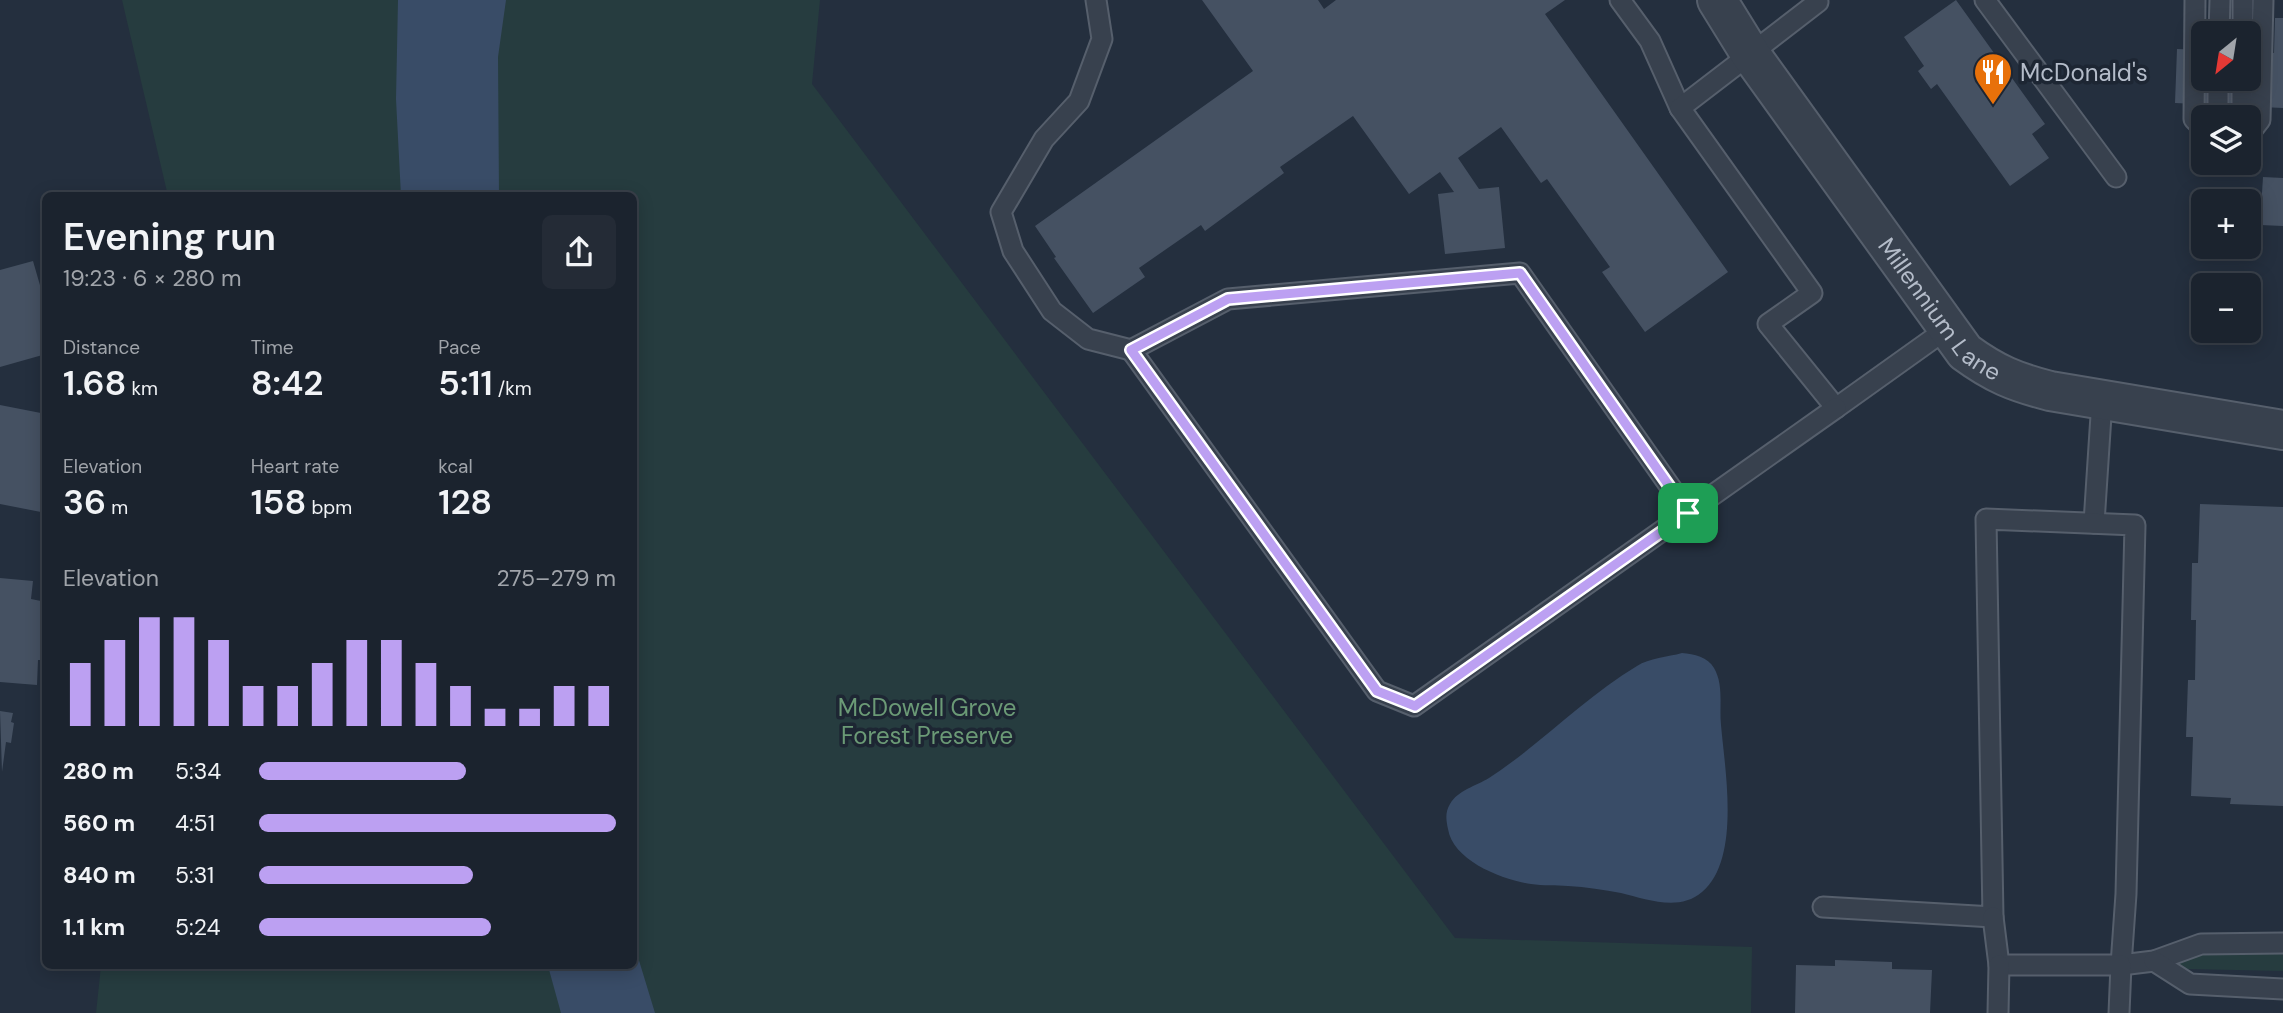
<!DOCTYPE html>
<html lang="en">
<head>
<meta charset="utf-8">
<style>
	:root { --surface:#1b232e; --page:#242b36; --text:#f1f3f6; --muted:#a0a4aa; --line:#39404a; --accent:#bca0f2 }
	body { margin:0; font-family:"DM Sans",sans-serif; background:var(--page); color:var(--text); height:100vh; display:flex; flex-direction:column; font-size:26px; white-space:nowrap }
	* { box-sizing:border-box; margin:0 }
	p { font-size:23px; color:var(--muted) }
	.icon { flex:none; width:38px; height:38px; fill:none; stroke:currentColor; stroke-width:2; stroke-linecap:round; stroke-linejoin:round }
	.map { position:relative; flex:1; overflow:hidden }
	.sheet { position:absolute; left:42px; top:192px; width:595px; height:777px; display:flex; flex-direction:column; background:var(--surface); border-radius:10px; box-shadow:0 4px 18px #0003,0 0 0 2px var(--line) }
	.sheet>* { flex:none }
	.needle { width:46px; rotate:210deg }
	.controls { position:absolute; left:2191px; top:21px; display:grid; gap:14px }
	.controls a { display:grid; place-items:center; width:70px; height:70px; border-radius:10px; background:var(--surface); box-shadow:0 4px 18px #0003,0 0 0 2px var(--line); font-size:35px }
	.pin { position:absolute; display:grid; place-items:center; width:60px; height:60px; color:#fff; margin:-30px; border-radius:14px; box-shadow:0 4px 10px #0006 }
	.round { display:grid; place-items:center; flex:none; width:74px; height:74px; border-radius:10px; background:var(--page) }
	.summary { display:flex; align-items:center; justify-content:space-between; height:119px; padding:0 21px }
	h1 { font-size:38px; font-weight:600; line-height:52px }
	.stats { display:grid; grid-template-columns:repeat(3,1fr); gap:10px; height:119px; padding:7px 21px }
	.stats div { display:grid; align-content:center }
	.stats b { font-size:35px; font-weight:600 }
	.stats small { font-size:19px; font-weight:400 }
	.stats p { font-size:19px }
	.chart { height:196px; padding:14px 21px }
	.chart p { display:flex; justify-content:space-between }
	.chart svg { width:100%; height:126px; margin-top:7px; stroke:var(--accent); stroke-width:6 }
	ul { padding:0 21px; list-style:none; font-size:23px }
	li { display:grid; grid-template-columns:112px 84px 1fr; align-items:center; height:52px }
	li i { height:18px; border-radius:9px; background:var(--accent) }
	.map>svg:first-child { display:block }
</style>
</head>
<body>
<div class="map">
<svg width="2283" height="1013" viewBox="0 0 2283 1013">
	<rect width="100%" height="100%" fill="#242f3e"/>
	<!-- green -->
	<g fill="#263c3f">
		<path d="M122,0H820L812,84L1455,938L1752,947L1751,1013H96L101,966H634V196H168Z"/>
		<path d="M2197,950L2283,954V971L2187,969L2180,965V958Z"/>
	</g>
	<!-- water -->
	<g fill="#394c67">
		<path d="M398,0H506L498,57L499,196H401L396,99Z"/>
		<path d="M1682,653C1694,654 1708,657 1714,668C1724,685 1719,706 1721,725C1725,771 1741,859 1702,892C1679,912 1646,899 1621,893C1604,890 1586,887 1568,886C1556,885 1543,886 1531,884C1503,880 1453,861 1448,829C1446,820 1445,812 1450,804C1458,790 1476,786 1489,778C1541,744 1584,698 1637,666C1649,658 1668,657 1682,653Z"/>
		<path d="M634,944L655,1013H561L548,966H634Z"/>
	</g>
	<!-- building -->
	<g fill="#455162">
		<path d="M1202,0H1318L1324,9L1336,0H1565L1545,14L1728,272L1645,332L1602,272L1610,267L1547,179L1541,183L1501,127L1458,158L1479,189L1499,187L1505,248L1445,254L1438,194L1454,192L1440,172L1409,194L1353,116L1280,167L1284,173L1205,231L1201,225L1139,268L1145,277L1093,313L1054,258L1056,257L1035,226L1253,71Z"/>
		<path d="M1956,0L2045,124L2032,134L2049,158L2010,186L1937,84L1931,89L1918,71L1924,66L1904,37Z"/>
		<path d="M2275,18H2283V108L2175,103L2177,49L2203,50V79H2249V52L2274,53Z"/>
		<path d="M2263,177L2283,178V226L2260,225Z"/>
		<path d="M33,261L46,306V354L0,367V270Z"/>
		<path d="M0,405L46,414V513L0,504Z"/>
		<path d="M2200,504L2283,507V806L2230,804L2231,798L2191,796L2193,737H2186L2188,680H2195L2196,620H2191L2192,563H2198Z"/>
		<path d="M0,578L33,581L31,599L46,602V660H38L37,685L0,682Z"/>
		<path d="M0,711L13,713L11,722L14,723L11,743L6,742L2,772Z"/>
		<path d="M1835,960L1892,962V969L1932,970L1930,1013H1795L1796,965L1835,966Z"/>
	</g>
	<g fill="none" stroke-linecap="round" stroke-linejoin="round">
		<defs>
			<g id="service">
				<path d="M1096,0L1102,39L1079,101L1044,139L1001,212L1013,251L1052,311L1088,339L1131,350"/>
				<path d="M1620,0L1650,41L1680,108"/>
				<path d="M1985,0L2116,177"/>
				<path d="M2195,0L2194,119L2203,128"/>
				<path d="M1818,2L1680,108L1812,293L1768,324L1836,408L1948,328"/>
				<path d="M2219,33L2220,0"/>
				<path d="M2243,33V0"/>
				<path d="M2218,117V79"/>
				<path d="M2242,117V79"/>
				<path d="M2249,134L2260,120L2263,0"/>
				<path d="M1688,512L1520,273L1228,299L1131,350L1377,691L1414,706L1836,408"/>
				<path d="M2094,523L2102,400"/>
				<path d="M1823,907L1993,917L1986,519L2135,525L2126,894L2121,965L2154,961L2201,944L2283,943"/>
				<path d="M1993,917L1999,965H2121L2119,1013"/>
				<path d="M2154,961L2190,984L2283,989"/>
				<path d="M1998,1013L1999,965"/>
			</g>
			<g id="minor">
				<path id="s1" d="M1717,0L1751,55L1965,352C1995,374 2015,382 2050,391L2283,430"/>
			</g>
		</defs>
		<!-- service casing -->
		<use href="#service" stroke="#565f6c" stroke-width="23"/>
		<!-- minor casing -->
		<use href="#minor" stroke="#565f6c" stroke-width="42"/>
		<!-- service -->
		<use href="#service" stroke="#38414e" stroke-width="19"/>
		<!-- minor -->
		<use href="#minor" stroke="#38414e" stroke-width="38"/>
	</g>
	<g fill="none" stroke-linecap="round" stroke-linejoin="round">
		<defs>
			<path id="route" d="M1520,273L1688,513L1415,706L1377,691L1131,350L1228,299Z"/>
		</defs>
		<!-- route casing -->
		<use href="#route" stroke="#fff" stroke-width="14"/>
		<!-- route -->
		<use href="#route" stroke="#bca0f2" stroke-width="9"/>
	</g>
	<!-- icons -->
	<defs>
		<symbol id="restaurant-pin" viewBox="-11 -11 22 30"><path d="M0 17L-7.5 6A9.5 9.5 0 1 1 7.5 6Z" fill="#e8710a" stroke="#1d2633"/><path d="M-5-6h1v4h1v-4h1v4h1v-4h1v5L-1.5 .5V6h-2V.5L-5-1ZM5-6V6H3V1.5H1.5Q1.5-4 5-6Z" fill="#fff"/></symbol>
	</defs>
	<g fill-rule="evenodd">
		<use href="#restaurant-pin" x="1971" y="50" width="44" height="60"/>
	</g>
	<g text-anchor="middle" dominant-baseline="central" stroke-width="7" stroke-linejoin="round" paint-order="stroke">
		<!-- poi labels -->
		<g font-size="24" fill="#b4bcc9" stroke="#1d2633" text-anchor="start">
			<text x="2020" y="72">McDonald's</text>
		</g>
		<!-- street labels -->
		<g font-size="24" fill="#b4bcc9" stroke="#1d2633">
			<text stroke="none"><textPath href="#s1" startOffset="382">Millennium Lane</textPath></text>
		</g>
		<!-- park labels -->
		<g font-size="24" fill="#6b9a76" stroke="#1d2633">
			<text x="927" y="707">McDowell Grove<tspan x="927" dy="28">Forest Preserve</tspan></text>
		</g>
	</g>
</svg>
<div class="controls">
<a><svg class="needle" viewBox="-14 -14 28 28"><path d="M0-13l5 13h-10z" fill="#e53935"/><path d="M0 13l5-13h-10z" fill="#a0a4aa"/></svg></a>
<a><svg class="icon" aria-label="layers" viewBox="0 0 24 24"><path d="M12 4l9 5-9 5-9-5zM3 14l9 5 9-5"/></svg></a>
<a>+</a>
<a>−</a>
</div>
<div class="pin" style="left:1688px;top:513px;background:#1e9e55"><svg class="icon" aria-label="arrive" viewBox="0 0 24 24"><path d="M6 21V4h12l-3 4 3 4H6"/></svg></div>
<section class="sheet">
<div class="summary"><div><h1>Evening run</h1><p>19:23 · 6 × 280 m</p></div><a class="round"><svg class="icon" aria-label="share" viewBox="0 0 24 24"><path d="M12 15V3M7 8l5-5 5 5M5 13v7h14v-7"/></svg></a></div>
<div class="stats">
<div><p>Distance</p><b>1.68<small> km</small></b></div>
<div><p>Time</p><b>8:42</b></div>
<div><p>Pace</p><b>5:11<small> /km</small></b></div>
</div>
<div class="stats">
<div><p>Elevation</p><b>36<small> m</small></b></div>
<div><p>Heart rate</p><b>158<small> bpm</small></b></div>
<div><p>kcal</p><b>128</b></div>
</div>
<div class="chart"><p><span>Elevation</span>275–279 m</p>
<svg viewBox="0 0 160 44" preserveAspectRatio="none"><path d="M5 44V22M15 44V14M25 44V6M35 44V6M45 44V14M55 44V30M65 44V30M75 44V22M85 44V14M95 44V14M105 44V22M115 44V30M125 44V38M135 44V38M145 44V30M155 44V30"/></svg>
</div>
<ul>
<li><b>280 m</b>5:34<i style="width:58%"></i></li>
<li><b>560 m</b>4:51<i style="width:100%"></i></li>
<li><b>840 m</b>5:31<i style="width:60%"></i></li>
<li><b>1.1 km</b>5:24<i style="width:65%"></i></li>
</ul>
</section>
</div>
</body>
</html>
